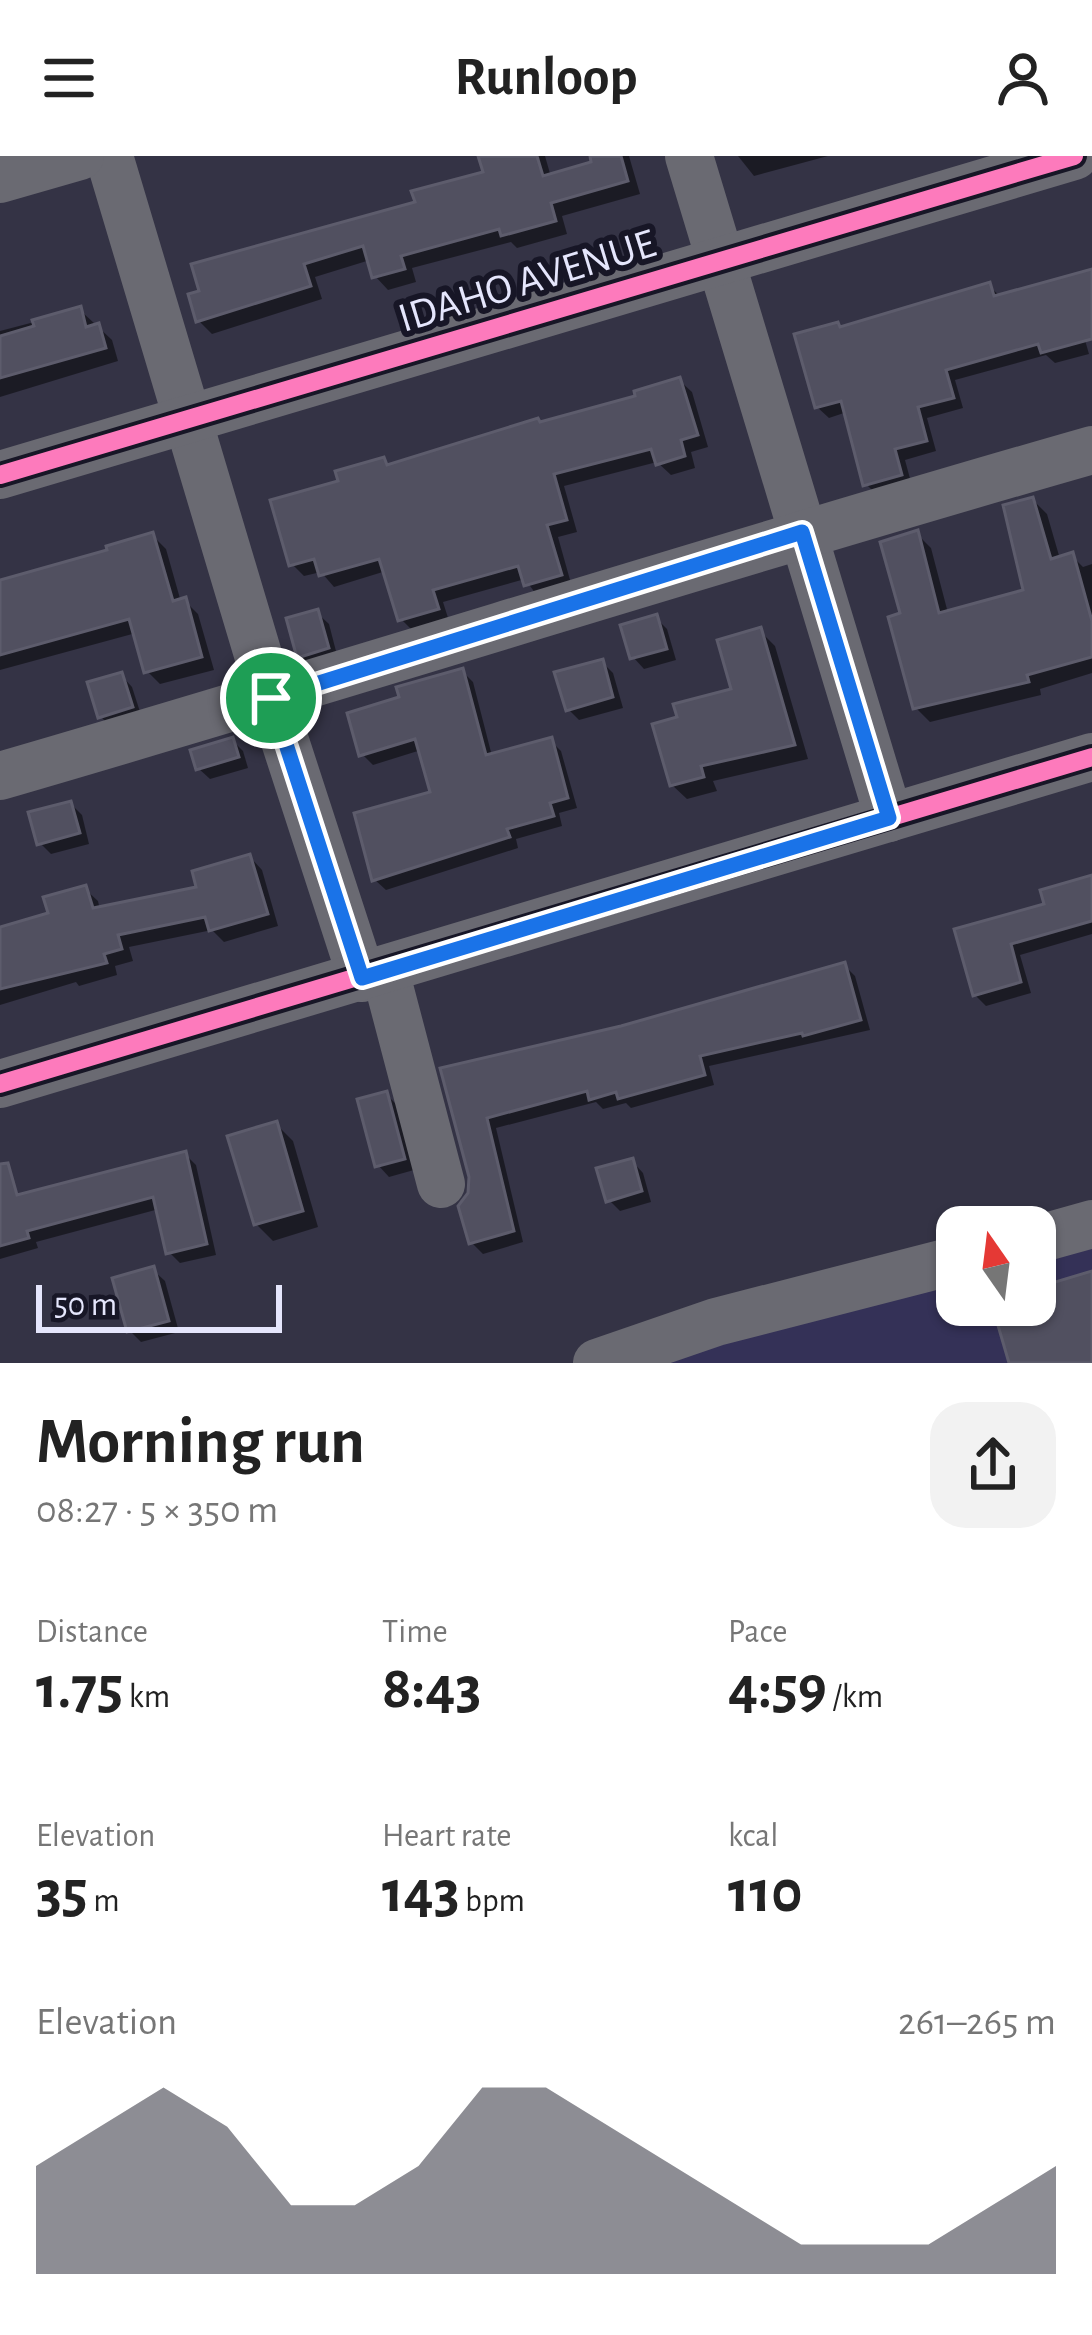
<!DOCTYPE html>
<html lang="en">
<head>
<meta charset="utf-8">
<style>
	:root { --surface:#fff; --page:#f2f2f2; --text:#222; --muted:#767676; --accent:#5e5e67 }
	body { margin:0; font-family:"Alegreya Sans",sans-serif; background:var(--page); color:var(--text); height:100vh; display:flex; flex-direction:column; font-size:45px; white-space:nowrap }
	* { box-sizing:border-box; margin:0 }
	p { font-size:39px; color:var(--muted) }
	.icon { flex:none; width:66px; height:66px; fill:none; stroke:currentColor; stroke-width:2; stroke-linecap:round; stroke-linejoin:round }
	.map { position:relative; height:1207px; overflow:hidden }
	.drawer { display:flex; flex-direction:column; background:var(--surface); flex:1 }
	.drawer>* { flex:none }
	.needle { width:78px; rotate:346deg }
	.controls { position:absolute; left:936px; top:1050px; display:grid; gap:24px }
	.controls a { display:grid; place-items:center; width:120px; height:120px; border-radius:24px; background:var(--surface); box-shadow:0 3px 9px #0004; font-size:60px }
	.scale { position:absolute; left:36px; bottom:30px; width:246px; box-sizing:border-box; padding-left:12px; border:6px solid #e5e6fc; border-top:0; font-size:33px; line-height:42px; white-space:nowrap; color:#e5e6fc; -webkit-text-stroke:9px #171626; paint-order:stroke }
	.pin { position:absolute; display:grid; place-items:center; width:102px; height:102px; color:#fff; margin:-51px; border:6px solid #fff; border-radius:50%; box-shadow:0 3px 12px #0007 }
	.round { display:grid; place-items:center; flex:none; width:126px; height:126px; border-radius:36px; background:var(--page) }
	.headline { display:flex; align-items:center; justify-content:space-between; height:204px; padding:0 36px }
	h1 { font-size:66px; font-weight:700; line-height:90px }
	.metrics { display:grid; grid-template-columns:repeat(3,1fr); gap:18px; height:204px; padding:12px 36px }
	.metrics div { display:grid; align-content:center }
	.metrics b { font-size:60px; font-weight:700 }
	.metrics small { font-size:33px; font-weight:400 }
	.metrics p { font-size:33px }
	.chart { height:336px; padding:24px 36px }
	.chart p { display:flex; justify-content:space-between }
	.chart svg { width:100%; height:216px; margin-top:12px; fill:var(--accent); opacity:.7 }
	header { display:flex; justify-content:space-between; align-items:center; height:156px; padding:0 36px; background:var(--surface); font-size:54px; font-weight:700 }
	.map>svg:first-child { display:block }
</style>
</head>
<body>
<header><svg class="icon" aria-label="menu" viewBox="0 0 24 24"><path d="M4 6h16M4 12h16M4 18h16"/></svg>Runloop<svg class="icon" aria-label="person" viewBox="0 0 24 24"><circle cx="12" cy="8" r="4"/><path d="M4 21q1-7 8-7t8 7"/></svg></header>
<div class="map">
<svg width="1092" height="1207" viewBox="0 0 1092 1207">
	<rect width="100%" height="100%" fill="#343345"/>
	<!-- built -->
	<path fill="#343157" d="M1092,1077V1207H651L957,1117V1149H1035V1094Z"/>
	<!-- shadow -->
	<g fill="#0007">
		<path d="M481,0H545L551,21L595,8L593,0H629L640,38L562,60L567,78L517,92L511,86L412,112L416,126L388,134L375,120L370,104L315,121L322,143L212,178L199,165L192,140L487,18Z"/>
		<path d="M738,0H828L754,20Z"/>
		<path d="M1092,116V167L1081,170L1089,198L1055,207L1046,199L955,224L963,252L927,262L936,295L905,304L912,330L877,339L866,328L847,256L829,262L817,251L842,174L989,130L1001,141Z"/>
		<path d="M80,154L112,184L118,205L0,241V175Z"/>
		<path d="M679,224L692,236L708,291L691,296L695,312L671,319L657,306L564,330L577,376L558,381L572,431L538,441L525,423L443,446L449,465L413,475L401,463L386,415L334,431L321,416L304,420L292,408L342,327L384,305L390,311L639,242Z"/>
		<path d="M1033,344L1047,358L1060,403L1072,400L1083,411L1092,408V517L1040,533L1041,539L930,566L916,552L904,459L917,378L931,392L948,457L1027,436Z"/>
		<path d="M153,380L166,393L181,446L185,445L198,458L214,514L160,528L147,515L136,477L0,514V428Z"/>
		<path d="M317,457L329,468L338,503L310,512L299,501Z"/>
		<path d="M656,462L667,473L676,504L644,513L633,501Z"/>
		<path d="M760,475L775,490L808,603L713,625L717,635L687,643L672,629L681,563L734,535Z"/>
		<path d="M602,506L613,517L623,552L579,564L568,553Z"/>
		<path d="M462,515L473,526L492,600L551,585L561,595L577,652L559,657L562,670L516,683L518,692L386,734L375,724L433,638L421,594L373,609L362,598L403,543Z"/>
		<path d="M121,519L132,531L142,562L111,571L100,560Z"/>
		<path d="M232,584L243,595L248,612L210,623L198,612Z"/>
		<path d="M71,648L82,659L89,688L51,698L40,687Z"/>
		<path d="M250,701L262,714L278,770L224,786L212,774L129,791L133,805L115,810L117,819L79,830L76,826L0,849V774L51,760L85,733L98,745L100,754L200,733Z"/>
		<path d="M1092,723V778L1020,799L1031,837L986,850L975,839L957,775L1048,750Z"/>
		<path d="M844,809L855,820L870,874L709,910L714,929L631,952L626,947L603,953L596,946L496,972L523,1086L483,1098L472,1087V1020L444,914L622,873Z"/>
		<path d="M386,938L397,949L414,1014L389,1021L378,1009Z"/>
		<path d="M276,968L293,985L318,1071L273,1085L256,1068Z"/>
		<path d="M185,998L196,1009L216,1099L180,1107L169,1096L159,1053L36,1086L38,1092L0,1103V1037L13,1033L21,1041Z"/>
		<path d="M632,1005L643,1017L651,1046L620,1055L609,1044Z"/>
		<path d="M153,1114L165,1125L179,1176L141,1186L130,1175Z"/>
	</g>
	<!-- building -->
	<g fill="#515060" stroke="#5d5c6c" stroke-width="3">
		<path d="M478,0H537L543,20L591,6L590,0H621L628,25L551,47L556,65L501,80L499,73L401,100L405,113L372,122L363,90L304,108L311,130L196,166L188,138L199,135L191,108L415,46L411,35L483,16Z"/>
		<path d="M1092,113V183L1041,197L1038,188L946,214L954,242L918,251L927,285L895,293L902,319L863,330L841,245L815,252L794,178L838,166L840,171L990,126L994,140Z"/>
		<path d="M81,150L86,171L99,167L106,192L0,222V180L34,170L32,164Z"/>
		<path d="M680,221L698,279L681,284L685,300L656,309L651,293L554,318L567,364L547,369L562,419L524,430L518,410L433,434L439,453L398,465L379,403L319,420L314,403L289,410L270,344L338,325L335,315L384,301L387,309L538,262L540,266L635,240L634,235Z"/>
		<path d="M1033,341L1051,403L1073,396L1092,465V501L1027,519L1029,526L913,553L888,461L900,457L880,386L918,374L939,457L1023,434L1003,349Z"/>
		<path d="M153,376L173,445L186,441L202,501L144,517L129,463L0,499V424L107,394L106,390Z"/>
		<path d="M318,453L329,492L297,502L286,462Z"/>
		<path d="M657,458L667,493L630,503L620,469Z"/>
		<path d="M761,471L795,589L701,610L704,621L670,630L652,568L677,561L673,548L731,533L717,484Z"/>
		<path d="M603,503L613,541L566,555L554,516Z"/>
		<path d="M463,512L486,599L552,581L568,642L550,647L554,660L507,673L510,681L372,725L354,657L430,636L415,583L359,600L347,557L399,541L396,531Z"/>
		<path d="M122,516L133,551L98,562L87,526Z"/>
		<path d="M233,581L239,601L196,614L190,594Z"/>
		<path d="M71,645L80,677L37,689L28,656Z"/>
		<path d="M250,698L268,758L209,775L205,761L118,779L122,793L104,798L107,807L0,833V771L48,757L43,741L86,729L93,752L196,731L192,715Z"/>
		<path d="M1092,719V765L1011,788L1021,826L973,840L954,773L1044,748L1040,734Z"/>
		<path d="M845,806L861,864L803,880L802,877L700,900L705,919L618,943L616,936L589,944L587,935L487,962L514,1075L469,1088L458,1050L468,1037L469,1021L440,912L621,870Z"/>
		<path d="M387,935L405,1003L375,1011L357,943Z"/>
		<path d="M277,965L303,1055L254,1069L227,980Z"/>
		<path d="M186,995L207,1088L166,1098L153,1041L27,1075L29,1082L0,1090V1008L8,1007L17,1039Z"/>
		<path d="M633,1002L642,1035L606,1046L596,1012Z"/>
		<path d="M154,1110L169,1165L127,1176L112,1122Z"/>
		<path d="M1092,1115V1207H1009L992,1149H1035V1132Z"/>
	</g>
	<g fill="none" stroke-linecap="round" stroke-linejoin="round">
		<!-- minor -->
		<g stroke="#6a6a72" stroke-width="48">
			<path d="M109,0L271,542L362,822"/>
			<path d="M689,0L889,662"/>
			<path d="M0,23L80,0"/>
			<path d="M0,319L1074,0"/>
			<path d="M0,620C365,514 727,398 1092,294"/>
			<path d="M385,815L441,1028"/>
			<path d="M0,928L1092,601"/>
			<path d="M1035,1084L1092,1068"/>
			<path d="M597,1207L716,1166L957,1104"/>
		</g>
		<defs>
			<g id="cycleway">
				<path d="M0,319L1074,0"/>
				<path d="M0,928L1092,601"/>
			</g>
		</defs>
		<!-- cycleway casing -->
		<use href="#cycleway" stroke="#171626" stroke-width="26"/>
		<!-- cycleway -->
		<use href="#cycleway" stroke="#fd7abc" stroke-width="18"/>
	</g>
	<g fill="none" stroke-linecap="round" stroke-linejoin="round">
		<defs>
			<path id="route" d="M802,376L889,662L362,822L271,542Z"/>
		</defs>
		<!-- route casing -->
		<use href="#route" stroke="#fff" stroke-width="24"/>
		<!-- route -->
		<use href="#route" stroke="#1a73e8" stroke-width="15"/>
	</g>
	<g text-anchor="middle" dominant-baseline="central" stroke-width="12" stroke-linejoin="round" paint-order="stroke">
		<!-- street labels -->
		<g font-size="42" fill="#e5e6fc" stroke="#171626">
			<text transform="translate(527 125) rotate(-17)">IDAHO AVENUE</text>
		</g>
	</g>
</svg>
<div class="controls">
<a><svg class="needle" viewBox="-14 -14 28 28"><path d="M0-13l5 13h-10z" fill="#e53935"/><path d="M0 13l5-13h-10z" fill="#767676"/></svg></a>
</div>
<div class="scale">50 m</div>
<div class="pin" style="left:271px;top:542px;background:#1e9e55"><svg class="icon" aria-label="arrive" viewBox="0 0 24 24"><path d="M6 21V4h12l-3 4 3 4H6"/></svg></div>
</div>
<section class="drawer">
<div class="headline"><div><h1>Morning run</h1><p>08:27 · 5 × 350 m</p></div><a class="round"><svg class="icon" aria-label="share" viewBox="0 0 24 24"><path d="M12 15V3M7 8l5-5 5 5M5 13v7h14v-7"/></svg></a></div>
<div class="metrics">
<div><p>Distance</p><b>1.75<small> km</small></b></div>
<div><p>Time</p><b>8:43</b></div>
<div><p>Pace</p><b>4:59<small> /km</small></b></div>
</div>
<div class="metrics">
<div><p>Elevation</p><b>35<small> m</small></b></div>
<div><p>Heart rate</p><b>143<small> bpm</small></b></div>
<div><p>kcal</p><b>110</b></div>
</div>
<div class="chart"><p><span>Elevation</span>261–265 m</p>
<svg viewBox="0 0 160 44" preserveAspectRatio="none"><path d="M0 44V22L10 14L20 6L30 14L40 30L50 30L60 22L70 6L80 6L90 14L100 22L110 30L120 38L130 38L140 38L150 30L160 22V44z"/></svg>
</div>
</section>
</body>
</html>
